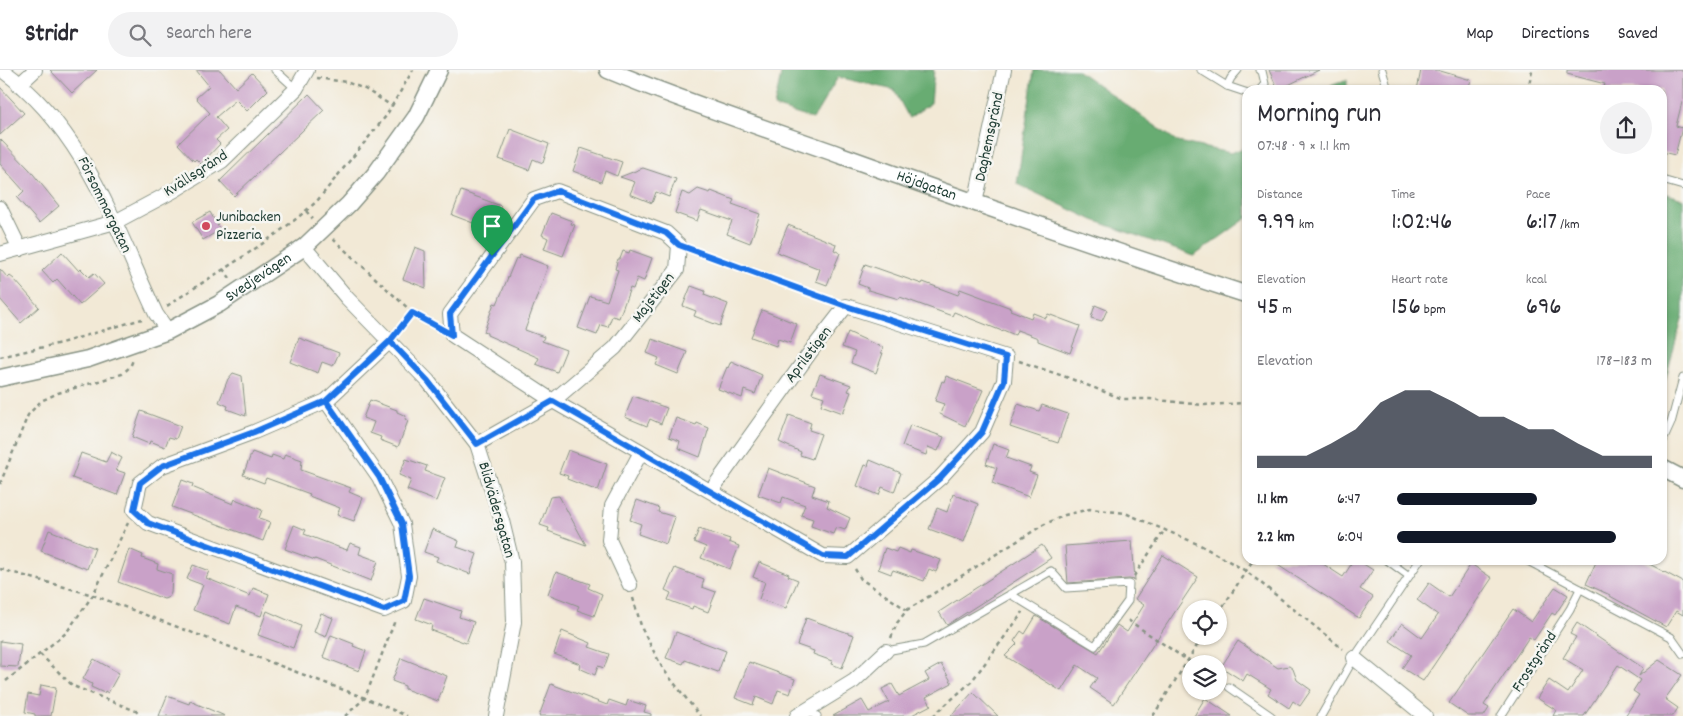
<!DOCTYPE html>
<html lang="en">
<head>
<meta charset="utf-8">
<style>
	:root { --surface:#fff; --page:#f2f2f3; --text:#2b2b33; --muted:#7c7c81; --line:#e1e1e2; --accent:#111827 }
	body { margin:0; font-family:Dekko,sans-serif; background:var(--page); color:var(--text); height:100vh; display:flex; flex-direction:column; font-size:19px; white-space:nowrap }
	* { box-sizing:border-box; margin:0 }
	p { font-size:16px; color:var(--muted) }
	.icon { flex:none; width:28px; height:28px; fill:none; stroke:currentColor; stroke-width:2; stroke-linecap:round; stroke-linejoin:round }
	.map { position:relative; flex:1; overflow:hidden }
	.side { position:absolute; left:1242px; top:15px; width:425px; height:480px; display:flex; flex-direction:column; background:var(--surface); border-radius:15px; box-shadow:0 1px 4px #0004 }
	.side>* { flex:none }
	.tools { position:absolute; left:1182px; top:530px; display:grid; gap:10px }
	.tools a { display:grid; place-items:center; width:45px; height:45px; border-radius:50%; background:var(--surface); box-shadow:0 1px 4px #0004; font-size:25px }
	.pin { position:absolute; display:grid; place-items:center; width:42px; height:42px; color:#fff; margin:-51px -21px; border-radius:50% 50% 50% 0; rotate:-45deg; box-shadow:0 0 5px #0007 }
	.pin .icon { rotate:45deg }
	.round { display:grid; place-items:center; flex:none; width:52px; height:52px; border-radius:26px; background:var(--page) }
	.head { display:flex; align-items:center; justify-content:space-between; height:85px; padding:0 15px }
	h1 { font-size:28px; font-weight:600; line-height:38px }
	.figures { display:grid; grid-template-columns:repeat(3,1fr); gap:8px; height:85px; padding:5px 15px }
	.figures div { display:grid; align-content:center }
	.figures b { font-size:25px; font-weight:600 }
	.figures small { font-size:14px; font-weight:400 }
	.figures p { font-size:14px }
	.chart { height:140px; padding:10px 15px }
	.chart p { display:flex; justify-content:space-between }
	.chart svg { width:100%; height:90px; margin-top:5px; fill:var(--accent); opacity:.7 }
	ul { padding:0 15px; list-style:none; font-size:16px }
	li { display:grid; grid-template-columns:80px 60px 1fr; align-items:center; height:38px }
	li i { height:12px; border-radius:6px; background:var(--accent) }
	header { display:flex; align-items:center; gap:30px; box-sizing:border-box; height:70px; padding:0 25px; background:var(--surface); border-bottom:1px solid var(--line) }
	header strong { font-size:24px }
	nav { display:flex; gap:28px; margin-inline-start:auto; font-size:18px }
	.search { width:350px; height:45px; background:var(--page); display:flex; align-items:center; gap:12px; box-sizing:border-box; padding:0 18px; border-radius:28px; color:var(--muted); font-size:19px }
	.map>svg:first-child { display:block }
</style>
</head>
<body>
<header>
<strong>Stridr</strong>
<div class="search"><svg class="icon" aria-label="search" viewBox="0 0 24 24"><circle cx="10" cy="10" r="6"/><path d="M15 15l6 6"/></svg>Search here</div>
<nav><a>Map</a><a>Directions</a><a>Saved</a></nav>
</header>
<div class="map">
<svg width="1683" height="646" viewBox="0 0 1683 646">
	<rect width="100%" height="100%" fill="#f6f6f2"/>
	<filter id="ink" filterUnits="userSpaceOnUse"><feTurbulence type="fractalNoise" baseFrequency=".02" numOctaves="2"/><feDisplacementMap in="SourceGraphic" scale="10" xChannelSelector="R" yChannelSelector="G"/><feConvolveMatrix kernelMatrix="1 2 1 2 8 2 1 2 1" color-interpolation-filters="sRGB"/></filter>
	<filter id="wash" filterUnits="userSpaceOnUse"><feTurbulence type="fractalNoise" baseFrequency=".0096" numOctaves="4" result="noise"/><feDisplacementMap in="SourceGraphic" scale="20" xChannelSelector="R" yChannelSelector="G"/><feGaussianBlur stdDeviation="1.12" result="paint"/><feColorMatrix in="noise" values="0 0 0 0 0 0 0 0 0 0 0 0 0 0 0 0 0 1.4 0 .05"/><feComposite in="paint" operator="in"/></filter>
	<g filter="url(#wash)">
		<rect width="100%" height="100%" fill="#f2e9d6"/>
		<!-- forest -->
		<g fill="#68ac72" stroke="#447453">
			<path d="M782,0H934L931,33L909,48L894,20L838,7L813,49L774,37Z"/>
			<path d="M1034,0H1077L1178,72L1230,83L1247,77V148L1194,186L1093,150L1017,114Z"/>
			<path d="M1347,10V20H1319Z"/>
			<path d="M1663,123L1683,129V245L1663,318Z"/>
		</g>
		<g id="blocks">
			<!-- building -->
			<g fill="#c9a1c8">
				<path d="M50,0H97L72,23Z"/>
				<path d="M196,0H220L236,18L252,3L268,20L247,41L236,30L216,47L227,60L216,70L220,74L201,94L196,89L194,91L178,74L210,43L196,28L209,16Z"/>
				<path d="M1269,0H1319L1278,20Z"/>
				<path d="M1421,0H1437L1471,10L1468,20H1417Z"/>
				<path d="M1567,0H1683V28L1676,56L1682,58L1675,85L1662,82V20H1603L1605,14L1567,4Z"/>
				<path d="M0,17L24,43L0,65Z"/>
				<path d="M309,24L324,40L234,126L220,111Z"/>
				<path d="M510,59L549,74L543,93L533,89L529,100L499,89Z"/>
				<path d="M0,69L29,99L59,136L39,153L17,128L24,121L0,94Z"/>
				<path d="M581,78L622,92L617,106L605,101L601,112L573,101Z"/>
				<path d="M643,98L676,109L669,127L656,122L652,133L630,124L635,112L620,107Z"/>
				<path d="M698,119L710,123L711,121L734,130L732,134L760,144L750,173L727,164L732,151L701,140L697,151L675,143L682,122L690,125Z"/>
				<path d="M461,121L501,136L496,149L485,145L481,156L452,145Z"/>
				<path d="M210,142L220,160L203,170L192,152Z"/>
				<path d="M551,143L572,151L571,154L575,155L563,186L544,179L548,168L542,165Z"/>
				<path d="M788,155L836,174L834,180L840,183L827,215L816,211L820,199L777,182Z"/>
				<path d="M415,177L425,181L426,218L403,209Z"/>
				<path d="M630,180L652,188L644,211L637,208L633,219L630,218L619,248L612,246L608,257L601,255L597,265L578,258L590,226L607,231L618,200L615,199L618,189H620L623,181L629,183Z"/>
				<path d="M62,182L79,201L81,199L89,207L94,203L104,214L80,235L57,209L53,213L42,201Z"/>
				<path d="M520,185L548,196L525,260L544,267L542,271L566,280L557,302L536,294L539,288L487,265V263L484,262L494,233L497,234L516,188L518,189Z"/>
				<path d="M865,194L922,214L923,212L958,225L960,219L1011,238L1010,240L1031,248L1033,243L1046,248L1048,244L1080,256L1070,283L1038,271V268L1017,260L1015,265L1003,260L1002,261L954,242L952,246L900,227L899,229L868,220V218L858,214Z"/>
				<path d="M0,199L8,208L10,206L14,209L39,237L21,253L0,229Z"/>
				<path d="M691,216L705,221L704,225L728,234L720,256L694,246L696,241L683,236Z"/>
				<path d="M1095,235L1107,240L1102,251L1091,248Z"/>
				<path d="M762,240L797,254L790,273L778,269L776,276L751,267Z"/>
				<path d="M848,262L883,278L881,283H883L876,303L851,293L855,282L842,277Z"/>
				<path d="M299,268L339,283L333,296L322,292L318,303L290,292Z"/>
				<path d="M652,269L687,282L678,304L656,295L659,288L647,283Z"/>
				<path d="M731,291L762,305L755,324L744,320L742,328L718,319L727,297L728,298Z"/>
				<path d="M233,303L242,306L246,346L227,339L228,336L219,332L228,309Z"/>
				<path d="M820,304L851,315L848,321L851,322L843,343L821,335L824,327L812,323Z"/>
				<path d="M946,306L983,320L977,334H976L965,356L940,344L944,334L935,331L942,311L944,312Z"/>
				<path d="M633,326L667,338L661,354L650,349L647,356L625,347Z"/>
				<path d="M370,330L397,340V342L406,346L405,349L408,351L398,377L380,370L381,367L370,363L374,352L363,348Z"/>
				<path d="M1018,334L1039,341L1042,335L1068,344L1058,373L1010,357Z"/>
				<path d="M141,341L181,356L176,369L169,367L165,377L150,371L149,374L132,367Z"/>
				<path d="M789,345L811,353L809,360L821,364L812,389L800,385L801,382L779,372Z"/>
				<path d="M676,348L696,355L697,353L709,358L700,387L678,378L680,371L669,367Z"/>
				<path d="M910,355L944,367L938,381L928,377L926,385L902,376Z"/>
				<path d="M993,374L1009,380L1006,388L1031,397L1029,402L1037,405L1029,427L992,413L997,398L986,394Z"/>
				<path d="M568,380L607,394L598,421L567,409L568,406L559,403Z"/>
				<path d="M111,382L122,388L116,400L125,403L117,425L72,408L81,383L106,392Z"/>
				<path d="M252,382L271,389L272,385L283,389L285,384L302,390L301,400L351,418L349,422L363,428L354,451L337,445L340,438L309,426L310,424L266,408L264,413L243,405Z"/>
				<path d="M406,389L427,396L425,401L445,408L436,431L407,420L411,410L399,405Z"/>
				<path d="M870,390L901,403L894,422L882,417L879,425L857,416L865,395L868,396Z"/>
				<path d="M768,398L815,416L812,425L829,431L827,437L850,448L845,460L836,457L833,464L811,456L813,449L801,445L805,435L783,427L781,433L758,425Z"/>
				<path d="M182,410L193,414L192,417L233,434L235,429L262,440L259,448L270,452L263,471L172,437Z"/>
				<path d="M953,424L978,434L964,472L929,459L937,438L947,442Z"/>
				<path d="M559,426L586,475L548,461L549,458L540,455L550,427Z"/>
				<path d="M637,430L659,438L658,442L675,447L666,474L638,464L641,454L630,450Z"/>
				<path d="M294,455L306,460L304,464L338,477L347,480L350,473L361,477L359,484L378,491L371,511L315,489V490L285,479Z"/>
				<path d="M432,459L459,471L457,477L477,484L470,504L436,491L438,487L424,482Z"/>
				<path d="M699,459L730,469L729,472L739,476L730,499L701,488L706,477L694,472Z"/>
				<path d="M49,460L95,478L87,499L41,481Z"/>
				<path d="M1132,471L1135,510L1129,509L1068,513L1065,476Z"/>
				<path d="M1042,475L1051,488L947,555L939,542Z"/>
				<path d="M885,478L896,482L898,478L910,483L911,480L941,490L936,502L929,499L924,511L893,500L891,504L878,499Z"/>
				<path d="M129,479L143,485L142,488L158,494L157,499L172,504L171,523L169,527L164,529L118,512Z"/>
				<path d="M1163,485L1198,507L1114,634L1090,618L1097,608L1077,595L1061,621L1005,586L1017,574L1014,571L1021,561L1025,564L1036,546L1098,583L1117,555L1127,562L1144,535L1135,529Z"/>
				<path d="M1270,490H1317L1343,507L1354,490H1357L1373,500L1360,519L1373,527L1359,548Z"/>
				<path d="M1597,490H1642L1683,512V545L1676,541L1666,557L1610,526V525L1586,514Z"/>
				<path d="M759,492L789,504L788,506L798,510L786,538L759,529L765,512L753,507Z"/>
				<path d="M1471,494L1492,508L1423,611L1402,598L1411,585L1390,571L1402,553L1422,568L1438,545L1417,530L1429,513L1449,527Z"/>
				<path d="M193,495L209,501L206,508L250,526L253,518L269,524L261,546L236,537L230,554L193,540L203,515L187,509Z"/>
				<path d="M675,498L704,509L702,517L716,522L708,542L693,536L692,539L668,530L671,523L665,520Z"/>
				<path d="M556,502L590,514L588,518L602,524L594,546L577,540L579,536L548,524Z"/>
				<path d="M1555,517L1568,525L1555,545L1552,543L1534,570L1529,567L1484,635L1489,638L1484,646H1468L1449,633L1513,539L1531,552Z"/>
				<path d="M424,528L461,541L459,547L474,552L466,573L431,560L432,555L416,549Z"/>
				<path d="M267,541L301,556L293,578L258,565Z"/>
				<path d="M321,543L333,548L326,567L314,562Z"/>
				<path d="M806,548L854,565L842,598L831,594L832,591L813,584L814,581L797,575Z"/>
				<path d="M1577,553L1643,598L1639,606L1659,590L1682,605L1665,629L1678,638L1673,646H1625L1639,625L1633,621L1640,610L1618,595L1584,646H1553L1556,640L1537,628L1549,610L1568,623L1583,600L1563,588L1576,567L1570,564Z"/>
				<path d="M562,561L591,573L589,577L609,584L604,598L598,596L595,605L579,598L580,594L554,584Z"/>
				<path d="M676,562L726,581L718,602L685,590L683,594L666,588Z"/>
				<path d="M331,565L354,574L353,576L366,581L359,601L323,587Z"/>
				<path d="M0,571L21,574L18,597L0,596Z"/>
				<path d="M1238,571L1278,598L1289,596L1293,599L1297,610L1311,620L1300,636L1293,631L1289,638L1268,624L1271,619L1247,604L1243,611L1221,597Z"/>
				<path d="M401,588L447,606L438,631L405,619V616L392,611Z"/>
				<path d="M94,589L119,603L108,623L105,621L104,623L91,617L92,614L83,609Z"/>
				<path d="M749,592L795,609L790,624L778,620L773,634L756,627L753,635L735,628Z"/>
				<path d="M941,594L952,613L926,627L931,635L910,646H833L862,630L869,642L889,632L882,619L892,614L899,626L929,610L925,603Z"/>
				<path d="M551,614L607,635L609,630L626,636L628,630L646,636L644,642L651,644V646H539Z"/>
				<path d="M41,615L56,618L51,646H35V644L25,642L28,624L39,626Z"/>
				<path d="M973,622L998,646H951Z"/>
				<path d="M167,626L189,634L190,631L225,646H159Z"/>
				<path d="M1205,628L1232,646H1194Z"/>
			</g>
		</g>
	</g>
	<g filter="url(#ink)">
		<use href="#blocks" fill-opacity="0" stroke="#889385" stroke-width="1"/>
		<g fill="none" stroke-linecap="round" stroke-linejoin="round">
			<defs>
				<g id="service">
					<path d="M275,0L296,19"/>
					<path d="M1201,0L1227,16L1248,23"/>
					<path d="M1382,0L1388,20"/>
					<path d="M1227,16L1231,8L1238,0"/>
					<path d="M1260,20L1265,14L1262,1L1260,0"/>
					<path d="M1662,110L1683,116"/>
					<path d="M1662,373L1671,353L1683,308"/>
					<path d="M1387,490L1409,506"/>
					<path d="M1526,490L1671,567L1683,584"/>
					<path d="M886,581L924,574L1051,501L1066,518L1129,514L1128,531L1095,576L1010,524"/>
					<path d="M1229,617L1271,646"/>
					<path d="M807,641L817,646"/>
					<path d="M1321,646L1354,588L1420,490"/>
					<path d="M1501,646L1570,539L1580,519"/>
				</g>
				<g id="minor">
					<path d="M2,0C84,59 115,156 156,244L168,261"/>
					<path d="M19,15L35,0"/>
					<path d="M975,133L1004,0"/>
					<path d="M0,138L20,179"/>
					<path d="M304,177L347,228L428,311L477,374L502,451L512,492L514,552L496,646"/>
					<path d="M0,184L115,152L175,120L222,91L296,19L307,0"/>
					<path d="M326,331L379,407L402,454L409,506L404,531L384,540L148,453L134,440L140,413L162,396L254,362L326,331L390,271"/>
					<path d="M477,374L553,331L615,278L677,200L679,175L666,163L557,121L534,129L450,244L452,265L553,331L823,486L848,487L940,408L982,362L1004,311L1006,287L846,236L814,277L711,421"/>
					<path d="M630,515L609,470L612,436L641,382"/>
					<path d="M1354,588L1425,646"/>
					<path d="M797,646L854,611L886,581"/>
				</g>
				<g id="tertiary">
					<path id="s1" d="M608,0C685,32 764,58 843,86C977,134 1112,181 1248,225"/>
					<path id="s2" d="M0,308L88,289L168,261L219,234L304,177L349,134L376,103L416,47L439,0"/>
					<path d="M1662,398L1683,409"/>
				</g>
			</defs>
			<!-- service casing -->
			<use href="#service" stroke="#889385" stroke-width="9"/>
			<!-- minor casing -->
			<use href="#minor" stroke="#889385" stroke-width="16"/>
			<!-- tertiary casing -->
			<use href="#tertiary" stroke="#889385" stroke-width="19"/>
			<!-- path -->
			<g stroke="#889385" stroke-width="2.5" stroke-dasharray="4 4" stroke-linecap="butt">
				<path d="M317,8L346,12L365,19L392,36"/>
				<path d="M1528,20L1532,0"/>
				<path d="M306,141L313,149"/>
				<path d="M333,169L413,243L437,257"/>
				<path d="M693,180L833,231"/>
				<path d="M223,199L230,208"/>
				<path d="M167,236C217,202 272,172 317,131L386,46L413,0"/>
				<path d="M398,261L413,243"/>
				<path d="M0,287L61,273L142,249"/>
				<path d="M1019,291L1066,307L1123,329H1150L1202,335L1248,333"/>
				<path d="M0,414L28,345L41,331L58,323L122,304L130,297L133,290"/>
				<path d="M0,499L93,525L365,628L407,646"/>
				<path d="M855,499L861,509L907,540"/>
				<path d="M1134,506L1164,461"/>
				<path d="M633,528L642,559L663,599L700,646"/>
				<path d="M1219,543L1253,490"/>
				<path d="M1128,550L1193,594"/>
				<path d="M891,568L897,553L907,540L1043,455L1065,445L1090,439L1125,443L1200,475L1246,501L1343,579"/>
				<path d="M40,584L73,616L136,641L140,646"/>
				<path d="M6,611L66,563L93,525L128,453"/>
				<path d="M345,646L365,628L394,553V550"/>
				<path d="M933,646L971,612L1023,542"/>
				<path d="M1153,646L1203,566"/>
			</g>
			<!-- service -->
			<use href="#service" stroke="#fff" stroke-width="7"/>
			<!-- minor -->
			<use href="#minor" stroke="#fff" stroke-width="14"/>
			<!-- tertiary -->
			<use href="#tertiary" stroke="#fff" stroke-width="16"/>
		</g>
	</g>
	<g fill="none" stroke-linecap="round" stroke-linejoin="round" filter="url(#ink)">
		<defs>
			<path id="route" d="M492,186L450,244L452,265L412,243L390,271L326,331L254,362L162,396L140,413L134,440L148,453L384,540L404,531L409,506L402,454L379,407L326,331L390,271L428,311L477,374L553,331L823,486L848,487L940,408L982,362L1004,311L1006,287L846,236L679,175L666,163L558,121L534,129L492,186"/>
		</defs>
		<!-- route casing -->
		<use href="#route" stroke="#fff" stroke-width="10"/>
		<!-- route -->
		<use href="#route" stroke="#1a73e8" stroke-width="6"/>
	</g>
	<!-- markers -->
	<circle fill="#d1495b" stroke="#f6f6f2" stroke-width="2" cx="206" cy="156" r="5"/>
	<g text-anchor="middle" dominant-baseline="central" stroke-width="5" stroke-linejoin="round" paint-order="stroke">
		<!-- street labels -->
		<g font-size="16" fill="#1f3d34" stroke="#f6f6f2">
			<text transform="translate(990 67) rotate(-78)">Daghemsgränd</text>
			<text transform="translate(196 104) rotate(-33)">Kvällsgränd</text>
			<text stroke="none"><textPath href="#s1" startOffset="339">Höjdgatan</textPath></text>
			<text transform="translate(104 135) rotate(64)">Försommargatan</text>
			<text stroke="none"><textPath href="#s2" startOffset="280">Svedjevägen</textPath></text>
			<text transform="translate(654 228) rotate(-52)">Majstigen</text>
			<text transform="translate(809 285) rotate(-53)">Aprilstigen</text>
			<text transform="translate(496 440) rotate(74)">Blidvädersgatan</text>
			<text transform="translate(1535 592) rotate(-57)">Frostgränd</text>
		</g>
		<!-- poi labels -->
		<g font-size="16" fill="#1f3d34" stroke="#f6f6f2" text-anchor="start">
			<text x="216" y="147">Junibacken<tspan x="216" dy="18">Pizzeria</tspan></text>
		</g>
	</g>
</svg>
<div class="tools">
<a><svg class="icon" aria-label="locate" viewBox="0 0 24 24"><circle cx="12" cy="12" r="6"/><path d="M12 2v4M12 18v4M2 12h4M18 12h4"/></svg></a>
<a><svg class="icon" aria-label="layers" viewBox="0 0 24 24"><path d="M12 4l9 5-9 5-9-5zM3 14l9 5 9-5"/></svg></a>
</div>
<div class="pin" style="left:492px;top:186px;background:#1e9e55"><svg class="icon" aria-label="arrive" viewBox="0 0 24 24"><path d="M6 21V4h12l-3 4 3 4H6"/></svg></div>
<section class="side">
<div class="head"><div><h1>Morning run</h1><p>07:48 · 9 × 1.1 km</p></div><a class="round"><svg class="icon" aria-label="share" viewBox="0 0 24 24"><path d="M12 15V3M7 8l5-5 5 5M5 13v7h14v-7"/></svg></a></div>
<div class="figures">
<div><p>Distance</p><b>9.99<small> km</small></b></div>
<div><p>Time</p><b>1:02:46</b></div>
<div><p>Pace</p><b>6:17<small> /km</small></b></div>
</div>
<div class="figures">
<div><p>Elevation</p><b>45<small> m</small></b></div>
<div><p>Heart rate</p><b>156<small> bpm</small></b></div>
<div><p>kcal</p><b>696</b></div>
</div>
<div class="chart"><p><span>Elevation</span>178–183 m</p>
<svg viewBox="0 0 160 44" preserveAspectRatio="none"><path d="M0 44V38L10 38L20 38L30 32L40 25L50 12L60 6L70 6L80 12L90 19L100 19L110 25L120 25L130 32L140 38L150 38L160 38V44z"/></svg>
</div>
<ul>
<li><b>1.1 km</b>6:47<i style="width:55%"></i></li>
<li><b>2.2 km</b>6:04<i style="width:86%"></i></li>
</ul>
</section>
</div>
</body>
</html>
